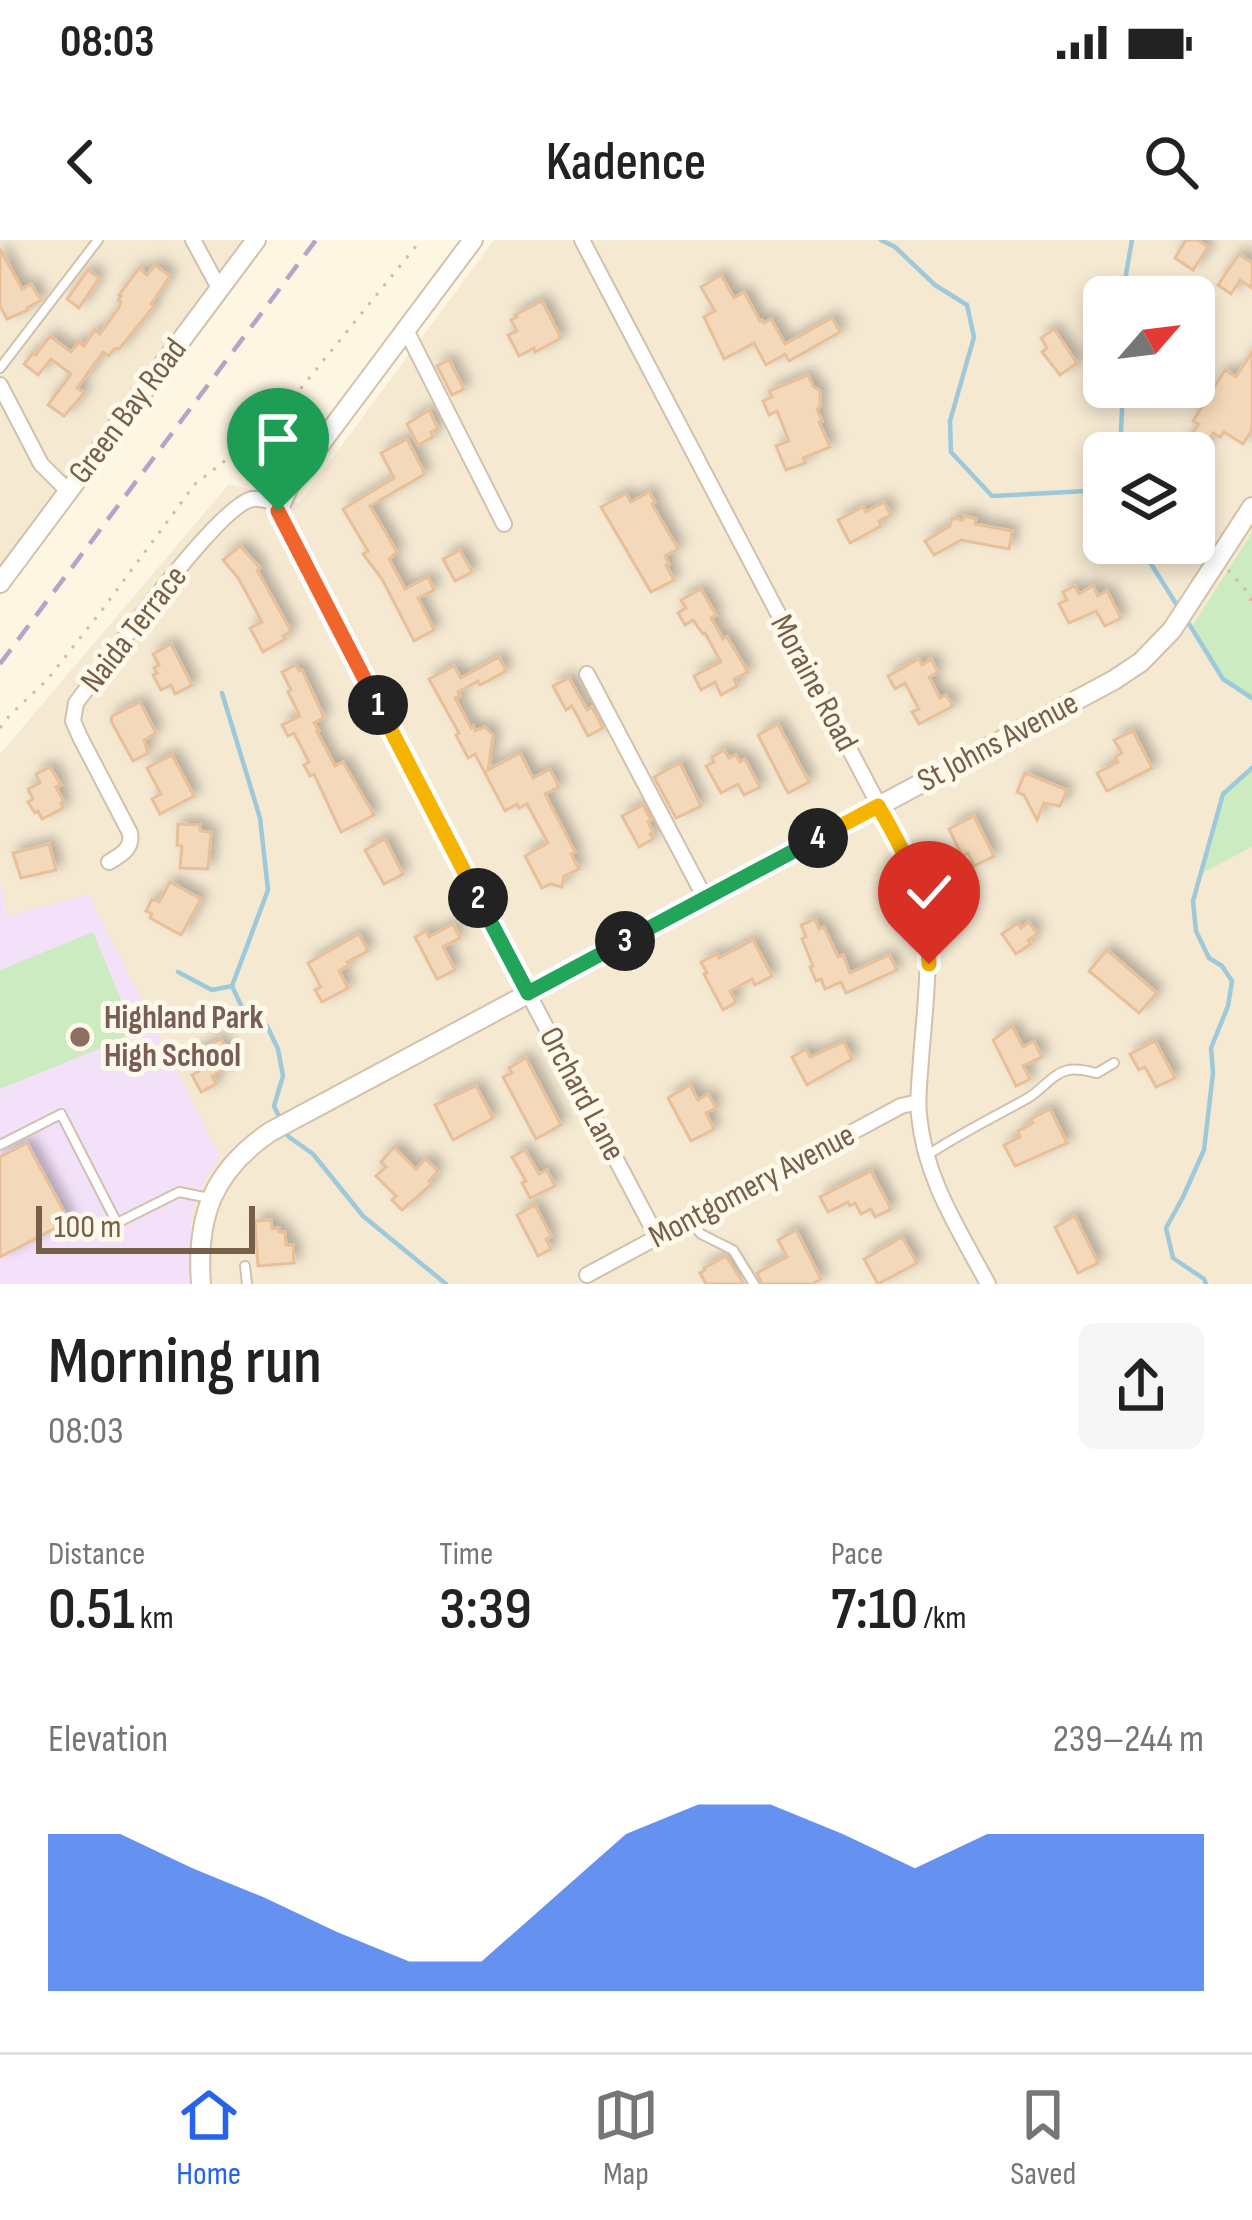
<!DOCTYPE html>
<html lang="en">
<head>
<meta charset="utf-8">
<style>
	:root { --surface:#fff; --page:#f6f6f6; --text:#222; --muted:#767676; --line:#e0e0e0; --accent:#2563eb }
	body { margin:0; font-family:"Sofia Sans Condensed",sans-serif; background:var(--page); color:var(--text); height:100vh; display:flex; flex-direction:column; font-size:45px; white-space:nowrap }
	* { box-sizing:border-box; margin:0 }
	p { font-size:39px; color:var(--muted) }
	.icon { flex:none; width:66px; height:66px; fill:none; stroke:currentColor; stroke-width:2; stroke-linecap:round; stroke-linejoin:round }
	.map { position:relative; height:1044px; overflow:hidden }
	.drawer { display:flex; flex-direction:column; background:var(--surface); flex:1 }
	.drawer>* { flex:none }
	.needle { width:78px; rotate:62deg }
	.fabs { position:absolute; left:1083px; top:36px; display:grid; gap:24px }
	.fabs a { display:grid; place-items:center; width:132px; height:132px; border-radius:18px; background:var(--surface); box-shadow:0 6px 18px #0003; font-size:60px }
	.scale { position:absolute; left:36px; bottom:30px; width:219px; box-sizing:border-box; padding-left:12px; border:6px solid #765e48; border-top:0; font-size:33px; line-height:42px; white-space:nowrap; color:#765e48; -webkit-text-stroke:9px #fff9eb; paint-order:stroke }
	.pin { position:absolute; display:grid; place-items:center; width:102px; height:102px; color:#fff; margin:-123px -51px; border-radius:50% 50% 50% 0; rotate:-45deg; box-shadow:0 0 12px #0007 }
	.pin .icon { rotate:45deg }
	.km { position:absolute; width:60px; height:60px; margin:-30px; border-radius:50%; background:#222; color:#fff; font-size:33px; line-height:60px; text-align:center }
	.round { display:grid; place-items:center; flex:none; width:126px; height:126px; border-radius:18px; background:var(--page) }
	.headline { display:flex; align-items:center; justify-content:space-between; height:204px; padding:0 48px }
	h1 { font-size:66px; font-weight:600; line-height:90px }
	.stats { display:grid; grid-template-columns:repeat(3,1fr); gap:18px; height:204px; padding:12px 48px }
	.stats div { display:grid; align-content:center }
	.stats b { font-size:60px; font-weight:600 }
	.stats small { font-size:33px; font-weight:400 }
	.stats p { font-size:33px }
	.chart { height:336px; padding:24px 48px }
	.chart p { display:flex; justify-content:space-between }
	.chart svg { width:100%; height:216px; margin-top:12px; fill:var(--accent); opacity:.7 }
	.status { display:flex; justify-content:space-between; align-items:center; height:84px; padding:0 60px; background:var(--surface); direction:ltr }
	.status svg { height:33px; fill:currentColor }
	header { display:flex; justify-content:space-between; align-items:center; height:156px; padding:0 48px; background:var(--surface); font-size:54px; font-weight:600 }
	.tabs { display:flex; justify-content:space-around; align-items:center; height:168px; border-top:3px solid var(--line); background:var(--surface); font-size:33px; color:var(--muted) }
	.tabs a { display:grid; justify-items:center; gap:6px }
	.tabs .selected { color:var(--accent) }
	.map>svg:first-child { display:block }
</style>
</head>
<body>
<div class="status"><b>08:03</b><svg viewBox="0 0 49 12"><path d="M0 12V9h3v3zM5 12V6h3v6zM10 12V3h3v9zM15 12V0h3v12zM26 1h20v11H26zM47 4h2v5h-2z"/></svg></div>
<header><svg class="icon" aria-label="back" viewBox="0 0 24 24"><path d="M15 5l-7 7 7 7"/></svg>Kadence<svg class="icon" aria-label="search" viewBox="0 0 24 24"><circle cx="10" cy="10" r="6"/><path d="M15 15l6 6"/></svg></header>
<div class="map">
<svg width="1252" height="1044" viewBox="0 0 1252 1044">
	<defs>
		<filter id="shadow"><feDropShadow dx="6" dy="-6" stdDeviation="6" flood-color="#0004"/></filter>
	</defs>
	<rect width="100%" height="100%" fill="#fdf6e3"/>
	<!-- residential -->
	<g fill="#f5e9d2" fill-rule="evenodd">
		<path d="M0,0H254L0,350Z"/>
		<path d="M494,0H1252V1044H189L192,972L205,940L6,676L0,641V514L229,244L299,263ZM1104,57H1194V147H1104ZM1104,213H1194V303H1104Z"/>
	</g>
	<!-- education -->
	<path fill="#f3e0f9" d="M0,641L7,676L88,654L220,917L205,940L192,972L189,1044H0Z"/>
	<!-- green -->
	<g fill="#cdebc1">
		<path d="M1252,293V461L1223,439L1191,388Z"/>
		<path d="M1252,528V607L1200,634L1223,554Z"/>
		<path d="M93,692L135,794L0,849V730Z"/>
	</g>
	<g fill="none" stroke-linecap="round" stroke-linejoin="round">
		<!-- stream -->
		<g stroke="#9dc9da" stroke-width="4.5">
			<path d="M881,0L895,7L935,45L967,65L974,97L950,181L951,212L992,256L1087,251L1104,267"/>
			<path d="M1122,57L1132,0"/>
			<path d="M1120,213L1123,147"/>
			<path d="M1138,303L1180,370"/>
			<path d="M1186,379L1223,439L1252,458"/>
			<path d="M222,453L260,578L268,650L232,746L244,772L267,786L278,809L283,836L274,866L281,881"/>
			<path d="M178,732L212,750L232,746"/>
			<path d="M286,892L289,897L313,914L363,976L446,1044"/>
			<path d="M1206,1044L1204,1039L1173,1018L1166,988L1183,957L1204,910L1213,833L1211,808L1228,766L1232,741L1222,726L1209,718L1196,691L1193,661L1223,554L1252,528"/>
		</g>
	</g>
	<!-- building -->
	<g fill="#f4d8ba" stroke="#e7c09a" stroke-width="3" filter="url(#shadow)">
		<path d="M1186,0H1198L1208,7L1193,30L1175,18Z"/>
		<path d="M0,9L22,49L31,44L41,60L27,68L28,70L7,79L0,66Z"/>
		<path d="M1239,14L1252,23V48L1240,40L1231,54L1218,45Z"/>
		<path d="M155,25L170,36L151,64L154,66L120,108L114,109L109,116L103,112L77,148L84,153L64,176L48,165L71,134L51,119L38,135L24,124L33,113L36,115L50,96L71,112L79,102L84,106L95,90L100,94L119,67L121,62L118,60L121,56L119,55L139,28L147,35Z"/>
		<path d="M88,30L99,38L79,68L67,59Z"/>
		<path d="M721,35L734,58L744,52L760,81L762,80L764,83L771,79L785,104L832,78L840,92L789,121L785,114L766,125L754,103L724,119L704,77L715,71L701,47Z"/>
		<path d="M542,61L561,98L535,112L534,108L519,116L508,95L517,91L511,80L517,77L515,75Z"/>
		<path d="M1054,89L1077,123L1060,135L1042,112L1047,108L1041,98Z"/>
		<path d="M1252,112V190L1243,204L1224,192L1220,197L1213,193L1198,215L1184,205L1199,184L1193,181L1225,130L1236,137Z"/>
		<path d="M449,120L464,149L452,155L437,126Z"/>
		<path d="M808,135L813,146L820,151V166L817,170L822,181L819,182L830,207L803,218L805,223L786,230L776,206L789,201L777,171L769,175L763,161L772,157L769,151Z"/>
		<path d="M429,170L438,189L431,192L433,197L418,205L407,184Z"/>
		<path d="M407,199L425,234L370,266L397,312L389,319L405,349L428,337L434,350L418,358L434,390L414,401L382,339L363,314L368,311L343,269L394,238L381,213Z"/>
		<path d="M649,252L655,262L652,264L678,309L665,316L669,324L666,325L674,340L651,352L601,267L626,254L631,262Z"/>
		<path d="M884,262L891,275L879,281L881,286L850,303L838,280L863,267L866,272Z"/>
		<path d="M964,276L976,279L975,284L1012,291L1009,309L961,300L934,315L925,301L950,286L952,278L963,280Z"/>
		<path d="M240,306L260,328L257,330L291,391L283,396L285,399L263,412L250,388L262,382L239,339L223,320Z"/>
		<path d="M460,310L472,332L455,341L443,319Z"/>
		<path d="M1075,346L1079,354L1093,346L1098,356L1107,351L1121,378L1105,386L1096,371L1069,383L1059,364L1067,360L1063,352Z"/>
		<path d="M701,349L716,375L711,378L723,399L727,397L748,432L734,439L737,446L721,455L715,442L701,450L694,436L721,422L705,393L703,394L693,380L685,385L678,373L686,368L681,360Z"/>
		<path d="M171,404L192,445L175,454L171,445L161,450L153,435L157,433L154,428L159,425L153,414Z"/>
		<path d="M499,417L506,431L480,445L478,441L458,452L460,456L455,458L471,488L473,486L475,491L485,487L493,495L488,530L520,513L533,538L550,529L559,547L545,554L575,612L571,614L579,629L564,636L562,647L551,644L542,648L525,616L548,603L527,564L519,568L517,564L505,571L475,514L468,518L456,495L459,493L429,439L454,426L461,438Z"/>
		<path d="M919,419L922,425L931,419L938,432L929,437L940,458L946,455L953,466L919,484L912,472L919,469L905,443L895,449L888,436Z"/>
		<path d="M296,425L299,431L302,430L324,477L314,483L319,491L317,492L335,526L343,522L374,575L341,592L314,534L310,536L304,525L309,522L294,493L288,496L282,485L300,476L288,452L291,450L282,432Z"/>
		<path d="M569,438L587,470L592,467L603,488L588,496L572,466L566,470L553,446Z"/>
		<path d="M140,462L156,493L144,500L148,513L133,521L111,481L112,476Z"/>
		<path d="M778,484L809,542L788,553L758,495Z"/>
		<path d="M1133,491L1152,528L1107,551L1097,533L1118,522L1115,517L1122,513L1114,500Z"/>
		<path d="M724,510L729,518L736,515L740,522L745,519L760,547L744,555L738,544L721,553L706,526L714,522L712,517Z"/>
		<path d="M172,515L194,556L160,574L152,559L161,554L147,528Z"/>
		<path d="M680,523L701,566L676,578L654,537Z"/>
		<path d="M50,527L61,545L56,547L64,562L61,563L63,568L42,579L38,571L35,573L28,562L33,559L28,549L40,543L36,534Z"/>
		<path d="M1025,533L1067,550L1060,566L1044,563L1037,580L1024,555L1017,552Z"/>
		<path d="M643,565L651,580L648,582L653,592L650,594L653,599L639,607L622,576Z"/>
		<path d="M974,576L994,616L974,626L968,613L962,616L949,589Z"/>
		<path d="M178,584L200,585V591L211,592L208,629L180,628L182,606L177,605Z"/>
		<path d="M385,599L403,634L384,644L365,610Z"/>
		<path d="M49,604L56,630L21,638L13,613Z"/>
		<path d="M170,642L201,659L181,695L150,678L152,674L146,671L152,659L159,662Z"/>
		<path d="M815,679L819,689L824,687L838,717L843,715L850,733L889,715L897,730L846,753L841,742L825,749L821,739L816,741L810,727L813,726L802,699L806,697L801,685Z"/>
		<path d="M1029,682L1037,694L1028,700L1031,704L1016,714L1002,694L1018,683L1021,688Z"/>
		<path d="M453,684L460,698L443,707L455,730L437,739L415,697L426,691L429,697Z"/>
		<path d="M359,694L368,711L347,722L349,725L339,731L348,748L322,762L315,750L321,747L308,723Z"/>
		<path d="M753,700L772,736L755,745L752,739L730,751L736,762L723,770L704,734L707,733L701,722L717,714L719,718Z"/>
		<path d="M1107,710L1157,753L1139,773L1089,731Z"/>
		<path d="M1012,786L1023,807L1034,801L1042,817L1023,826L1030,839L1016,846L993,800Z"/>
		<path d="M221,799L234,825L212,836L216,844L201,852L192,835L199,831L191,815Z"/>
		<path d="M1155,801L1175,838L1156,847L1145,827L1139,830L1130,814Z"/>
		<path d="M844,802L852,819L807,845L792,817L806,809L810,817Z"/>
		<path d="M526,818L561,885L536,899L503,837L512,833L509,828Z"/>
		<path d="M690,845L698,860L708,854L716,868L706,873L714,889L691,901L668,858Z"/>
		<path d="M476,846L493,878L453,900L435,865Z"/>
		<path d="M1050,869L1067,903L1015,926L1004,905L1020,897L1018,891L1033,883L1031,879Z"/>
		<path d="M27,903L69,981L0,1017V917Z"/>
		<path d="M394,907L416,929L425,919L438,931L429,941L432,944L402,970L392,960L396,956L376,936L386,927L381,922Z"/>
		<path d="M525,910L539,934L547,930L555,946L530,958L522,943L526,941L512,917Z"/>
		<path d="M871,931L891,969L875,977L871,969L861,974L855,963L850,966L848,962L828,972L820,957Z"/>
		<path d="M535,965L551,996L546,999L551,1009L538,1016L517,975Z"/>
		<path d="M1075,976L1098,1023L1078,1033L1055,987Z"/>
		<path d="M271,980L272,989L279,988V992H285L286,1005H293L294,1023L258,1026L255,981Z"/>
		<path d="M796,990L821,1039L812,1044H762L757,1033L787,1017L778,1000Z"/>
		<path d="M902,997L917,1023L878,1044L864,1019Z"/>
		<path d="M726,1016L744,1044H706L700,1033L705,1030L704,1028Z"/>
	</g>
	<g fill="none" stroke-linecap="round" stroke-linejoin="round">
		<defs>
			<g id="lane">
				<path d="M0,128L98,0"/>
				<path d="M0,905L61,874L117,983L179,952L209,958"/>
				<path d="M926,916C959,894 994,877 1028,858C1042,850 1052,834 1068,830C1078,828 1087,831 1097,833L1114,823"/>
				<path d="M690,981L701,994L733,1010L754,1044"/>
				<path d="M245,1026L247,1044"/>
			</g>
			<g id="street">
				<path d="M193,0L219,48"/>
				<path d="M582,0L916,636C935,703 926,752 921,819C920,837 917,857 919,875C925,939 958,988 988,1044"/>
				<path d="M407,92L504,284"/>
				<path d="M0,145L41,224L68,251"/>
				<path d="M587,434L705,658"/>
				<path d="M109,622C121,615 133,609 130,593L80,497L73,481L76,463C102,429 219,263 253,259C261,258 272,262 280,264"/>
				<path d="M528,753L657,997"/>
				<path d="M587,1035L901,866L918,862"/>
			</g>
			<g id="secondary">
				<path d="M473,0L289,246L278,271L528,753"/>
				<path d="M0,343L256,0"/>
				<path d="M201,1044C196,976 213,931 270,892L1114,440L1141,422L1172,390L1252,267"/>
			</g>
		</defs>
		<!-- lane casing -->
		<use href="#lane" stroke="#d1c1ac" stroke-width="12"/>
		<!-- street casing -->
		<use href="#street" stroke="#d1c1ac" stroke-width="18"/>
		<!-- secondary casing -->
		<use href="#secondary" stroke="#d4c1a9" stroke-width="22"/>
		<!-- path -->
		<g stroke="#d9bb9d" stroke-width="3" stroke-dasharray="3 9" stroke-linecap="butt">
			<path d="M1228,330L1244,348L1252,362"/>
			<path d="M0,488L10,475L47,440L102,370L195,244L272,184L421,0"/>
		</g>
		<!-- lane -->
		<use href="#lane" stroke="#fff" stroke-width="8"/>
		<!-- street -->
		<use href="#street" stroke="#fff" stroke-width="14"/>
		<!-- secondary -->
		<use href="#secondary" stroke="#fff" stroke-width="18"/>
		<!-- rail -->
		<path stroke="#baa1c7" stroke-width="4.5" stroke-dasharray="18 12" stroke-linecap="butt" d="M0,424L316,0"/>
	</g>
	<g fill="none" stroke-linecap="round" stroke-linejoin="round">
		<defs>
			<path id="split-1" d="M278,271L378,465"/>
			<path id="split-2" d="M378,465L478,658"/>
			<path id="split-3" d="M478,658L528,753L625,701"/>
			<path id="split-4" d="M625,701L818,598"/>
			<path id="split-5" d="M818,598L878,566C912,624 927,656 929,724"/>
		</defs>
		<!-- split-1 casing -->
		<use href="#split-1" stroke="#fff" stroke-width="24"/>
		<!-- split-2 casing -->
		<use href="#split-2" stroke="#fff" stroke-width="24"/>
		<!-- split-3 casing -->
		<use href="#split-3" stroke="#fff" stroke-width="24"/>
		<!-- split-4 casing -->
		<use href="#split-4" stroke="#fff" stroke-width="24"/>
		<!-- split-5 casing -->
		<use href="#split-5" stroke="#fff" stroke-width="24"/>
		<!-- split-1 -->
		<use href="#split-1" stroke="#f0652b" stroke-width="15"/>
		<!-- split-2 -->
		<use href="#split-2" stroke="#f5b400" stroke-width="15"/>
		<!-- split-3 -->
		<use href="#split-3" stroke="#22a559" stroke-width="15"/>
		<!-- split-4 -->
		<use href="#split-4" stroke="#22a559" stroke-width="15"/>
		<!-- split-5 -->
		<use href="#split-5" stroke="#f5b400" stroke-width="15"/>
	</g>
	<!-- markers -->
	<circle fill="#8d6e63" stroke="#fff9eb" stroke-width="4.5" cx="80" cy="797" r="12"/>
	<g text-anchor="middle" dominant-baseline="central" stroke-width="10" stroke-linejoin="round" paint-order="stroke">
		<!-- street labels -->
		<g font-size="33" fill="#765e48" stroke="#fff9eb">
			<text transform="translate(128 171) rotate(-53)">Green Bay Road</text>
			<text transform="translate(134 389) rotate(-52)">Naida Terrace</text>
			<text transform="translate(814 443) rotate(62)">Moraine Road</text>
			<text transform="translate(998 502) rotate(-28)">St Johns Avenue</text>
			<text transform="translate(582 854) rotate(62)">Orchard Lane</text>
			<text transform="translate(752 946) rotate(-28)">Montgomery Avenue</text>
		</g>
		<!-- education labels -->
		<g font-size="33" font-weight="bold" fill="#785e54" stroke="#fff9eb" text-anchor="start">
			<text x="104" y="778">Highland Park<tspan x="104" dy="38">High School</tspan></text>
		</g>
	</g>
</svg>
<div class="fabs">
<a><svg class="needle" viewBox="-14 -14 28 28"><path d="M0-13l5 13h-10z" fill="#e53935"/><path d="M0 13l5-13h-10z" fill="#767676"/></svg></a>
<a><svg class="icon" aria-label="layers" viewBox="0 0 24 24"><path d="M12 4l9 5-9 5-9-5zM3 14l9 5 9-5"/></svg></a>
</div>
<div class="scale">100 m</div>
<div class="pin" style="left:278px;top:271px;background:#1e9e55"><svg class="icon" aria-label="arrive" viewBox="0 0 24 24"><path d="M6 21V4h12l-3 4 3 4H6"/></svg></div>
<div class="pin" style="left:929px;top:724px;background:#d93025"><svg class="icon" aria-label="check" viewBox="0 0 24 24"><path d="M5 12l5 5 9-10"/></svg></div>
<b class="km" style="left:378px;top:465px">1</b>
<b class="km" style="left:478px;top:658px">2</b>
<b class="km" style="left:625px;top:701px">3</b>
<b class="km" style="left:818px;top:598px">4</b>
</div>
<section class="drawer">
<div class="headline"><div><h1>Morning run</h1><p>08:03</p></div><a class="round"><svg class="icon" aria-label="share" viewBox="0 0 24 24"><path d="M12 15V3M7 8l5-5 5 5M5 13v7h14v-7"/></svg></a></div>
<div class="stats">
<div><p>Distance</p><b>0.51<small> km</small></b></div>
<div><p>Time</p><b>3:39</b></div>
<div><p>Pace</p><b>7:10<small> /km</small></b></div>
</div>
<div class="chart"><p><span>Elevation</span>239–244 m</p>
<svg viewBox="0 0 160 44" preserveAspectRatio="none"><path d="M0 44V12L10 12L20 19L30 25L40 32L50 38L60 38L70 25L80 12L90 6L100 6L110 12L120 19L130 12L140 12L150 12L160 12V44z"/></svg>
</div>
</section>
<nav class="tabs">
<a class="selected"><svg class="icon" aria-label="home" viewBox="0 0 24 24"><path d="M3 11l9-7 9 7M6 9v11h12V9"/></svg>Home</a>
<a><svg class="icon" aria-label="map" viewBox="0 0 24 24"><path d="M3 6l6-2 6 2 6-2v14l-6 2-6-2-6 2zM9 4v14M15 6v14"/></svg>Map</a>
<a><svg class="icon" aria-label="saved" viewBox="0 0 24 24"><path d="M7 4h10v16l-5-4-5 4z"/></svg>Saved</a>
</nav>
</body>
</html>
